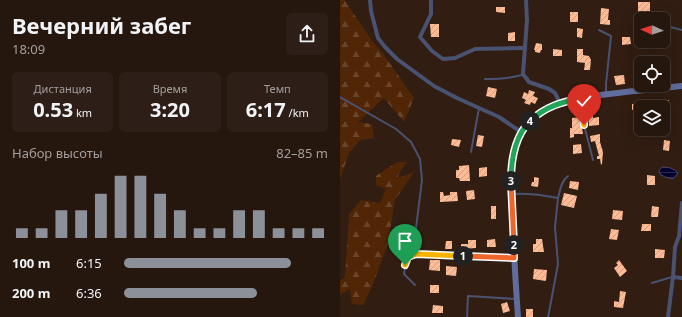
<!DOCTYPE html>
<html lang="ru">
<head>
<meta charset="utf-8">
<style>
	:root { --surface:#25160e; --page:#2d1f17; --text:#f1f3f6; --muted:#a39f9e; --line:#42352e; --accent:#8c9099 }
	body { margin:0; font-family:"Noto Sans",sans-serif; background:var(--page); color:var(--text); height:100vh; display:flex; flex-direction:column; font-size:15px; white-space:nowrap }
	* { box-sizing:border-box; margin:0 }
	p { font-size:13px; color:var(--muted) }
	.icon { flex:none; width:22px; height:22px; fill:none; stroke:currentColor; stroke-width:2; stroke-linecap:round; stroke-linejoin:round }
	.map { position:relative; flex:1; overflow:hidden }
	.side { display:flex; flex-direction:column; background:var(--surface); width:340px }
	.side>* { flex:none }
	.needle { width:26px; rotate:274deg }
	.controls { position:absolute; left:294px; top:12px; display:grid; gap:8px }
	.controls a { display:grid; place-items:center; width:36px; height:36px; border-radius:6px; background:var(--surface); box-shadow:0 4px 16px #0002,0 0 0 1px var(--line); font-size:20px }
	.pin { position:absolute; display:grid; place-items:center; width:34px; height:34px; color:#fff; margin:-41px -17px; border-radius:50% 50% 50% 0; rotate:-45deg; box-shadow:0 0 4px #0007 }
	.pin .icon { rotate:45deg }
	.km { position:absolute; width:20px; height:20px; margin:-10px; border-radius:50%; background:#222; color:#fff; font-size:11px; line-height:20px; text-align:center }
	.round { display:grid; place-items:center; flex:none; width:42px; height:42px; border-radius:6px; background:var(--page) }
	.overview { display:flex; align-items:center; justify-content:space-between; height:68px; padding:0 12px }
	h1 { font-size:22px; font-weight:700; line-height:30px }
	.stats { display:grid; grid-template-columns:repeat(3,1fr); gap:6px; height:68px; padding:4px 12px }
	.stats div { display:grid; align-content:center; border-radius:6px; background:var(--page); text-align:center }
	.stats b { font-size:20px; font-weight:700 }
	.stats small { font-size:11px; font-weight:400 }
	.stats p { font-size:11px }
	.chart { height:112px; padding:8px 12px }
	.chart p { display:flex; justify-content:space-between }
	.chart svg { width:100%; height:72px; margin-top:4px; stroke:var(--accent); stroke-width:6 }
	ul { padding:0 12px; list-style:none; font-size:13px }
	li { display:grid; grid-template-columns:64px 48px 1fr; align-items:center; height:30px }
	li i { height:10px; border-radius:5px; background:var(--accent) }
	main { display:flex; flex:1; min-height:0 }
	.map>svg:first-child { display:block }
</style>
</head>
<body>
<main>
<section class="side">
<div class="overview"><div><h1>Вечерний забег</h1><p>18:09</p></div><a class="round"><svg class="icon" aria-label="share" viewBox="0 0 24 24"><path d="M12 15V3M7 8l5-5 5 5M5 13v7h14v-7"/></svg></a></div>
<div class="stats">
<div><p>Дистанция</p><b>0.53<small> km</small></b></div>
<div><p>Время</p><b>3:20</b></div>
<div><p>Темп</p><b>6:17<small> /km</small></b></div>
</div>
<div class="chart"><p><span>Набор высоты</span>82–85 m</p>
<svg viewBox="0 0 160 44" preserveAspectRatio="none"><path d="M5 44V38M15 44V38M25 44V27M35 44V27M45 44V17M55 44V6M65 44V6M75 44V17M85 44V27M95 44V38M105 44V38M115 44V27M125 44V27M135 44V38M145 44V38M155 44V38"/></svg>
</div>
<ul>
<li><b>100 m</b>6:15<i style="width:82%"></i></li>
<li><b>200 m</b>6:36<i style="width:65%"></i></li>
</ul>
</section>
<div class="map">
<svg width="342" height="317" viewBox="0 0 342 317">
	<defs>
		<pattern id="forest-firs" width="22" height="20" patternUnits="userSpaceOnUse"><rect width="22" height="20" fill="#512607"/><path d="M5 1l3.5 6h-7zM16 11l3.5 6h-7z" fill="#6a452b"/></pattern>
		<pattern id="water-rules" width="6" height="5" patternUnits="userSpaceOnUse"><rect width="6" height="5" fill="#050232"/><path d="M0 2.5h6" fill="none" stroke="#2a274f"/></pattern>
		<pattern id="building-hatch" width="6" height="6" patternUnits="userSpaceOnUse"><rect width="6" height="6" fill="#fdbb96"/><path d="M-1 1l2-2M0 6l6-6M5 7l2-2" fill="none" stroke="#d09d81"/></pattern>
	</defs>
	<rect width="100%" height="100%" fill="#311d12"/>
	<!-- forest -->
	<g fill="url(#forest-firs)">
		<path d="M0,0H6L5,1L33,42L44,55L74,98L64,122L44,98L18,122L32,124L34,138L20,140L9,153L0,179Z"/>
		<path d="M58,162H67L59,173L58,178L74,172L55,200L48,243L32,287L23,305L12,304L10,289L0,295V281L5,277L9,214L21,200L40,203L46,189L36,185V176L46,169Z"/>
	</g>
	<!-- water -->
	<path fill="url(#water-rules)" stroke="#4b4564" d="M322,167C329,167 333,168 338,173L333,179L325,177L320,174L319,171Z"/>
	<!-- building -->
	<g fill="url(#building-hatch)">
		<rect x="298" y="2" width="12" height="11"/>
		<path d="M156,7H165V13L156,12Z"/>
		<path d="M261,8L269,9L268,20H270V25L260,24Z"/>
		<rect x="230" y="12" width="8" height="10"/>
		<path d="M90,24H99V37H91Z"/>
		<path d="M237,28L243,29L242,38L237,37Z"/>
		<path d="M175,32V41H168V33Z"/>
		<path d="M282,37H290L291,44L282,45Z"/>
		<path d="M196,43L202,44V50H201L200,53L195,52V50H194Z"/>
		<path d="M213,49L222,50V56H213Z"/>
		<path d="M237,49H243V55L249,56L251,60L250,70H244L245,63L237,62Z"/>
		<path d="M284,75L285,84L276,85L274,76Z"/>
		<path d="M148,87L157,89L155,98L146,96Z"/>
		<path d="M189,90L195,92L193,96L198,98L195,104L191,102L190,105L184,103L186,100L182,98L184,92L188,94Z"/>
		<path d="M321,100H329L328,108L321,107Z"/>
		<path d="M247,104H252L253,118L259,117V125L249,126Z"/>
		<path d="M292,104L301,105V110H292Z"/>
		<path d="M241,117V128H242L243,134H234V137L230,138V128H232V118Z"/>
		<path d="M260,134V142L263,152L262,164L261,165L260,159H257V156H259L255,141L251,142L250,136Z"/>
		<path d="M138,135L144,136L142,147L136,146Z"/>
		<path d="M112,139L121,140L119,147L111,145Z"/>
		<path d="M324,140L330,141L329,151L323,150Z"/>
		<path d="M241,144L242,153L233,154V145Z"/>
		<path d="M129,165L130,181H120L119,178H116V170H119V166Z"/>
		<path d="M147,167V176L139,177V168Z"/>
		<path d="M307,175L315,176V185H307Z"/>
		<path d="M194,177L199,178L198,187L191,186L192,182H194Z"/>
		<path d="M230,181L239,182L238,190L229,188Z"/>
		<path d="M134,190L135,199L127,200L126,191Z"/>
		<path d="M100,192H103L104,196L110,195V192H117L118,201L100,202Z"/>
		<path d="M224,193L237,196L234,208L221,205Z"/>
		<rect x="151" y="206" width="5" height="13"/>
		<path d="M312,206L319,207L318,217H311Z"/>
		<path d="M273,210L283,211L282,220L272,219Z"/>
		<path d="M302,224H311V231H301Z"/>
		<path d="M271,229L279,230L277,240L269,239Z"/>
		<path d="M155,239L156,247H147V240Z"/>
		<path d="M196,239H202L204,252H193V244H196Z"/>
		<path d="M128,240H136V248L121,249V244H128Z"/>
		<path d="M106,241H112V249H105Z"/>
		<path d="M315,249L325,250L324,258H315Z"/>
		<path d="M90,260H100V271L89,270Z"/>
		<path d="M279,260L287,271L280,277L274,268L278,265L276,263Z"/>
		<path d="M106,266L117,267L116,276L106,275Z"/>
		<path d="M194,269L207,270L206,281L193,279Z"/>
		<rect x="90" y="285" width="9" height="8"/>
		<path d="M280,291L286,292L283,308L274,307V301L279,302Z"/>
		<path d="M167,302L170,311L163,313L161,304Z"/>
		<path d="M93,305L103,306V313H92Z"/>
		<rect x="186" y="309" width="7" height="8"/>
	</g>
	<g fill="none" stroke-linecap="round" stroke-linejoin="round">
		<!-- lane -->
		<g stroke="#495270" stroke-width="2">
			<path d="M323,25L342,30"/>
			<path d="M259,30L271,36L266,84V92"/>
			<path d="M145,79C156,79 171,78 182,75"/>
			<path d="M0,97L56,129L71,142L80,159L82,180L73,252L76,254"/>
			<path d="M242,99L244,125L253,160"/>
			<path d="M131,152L139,108"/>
			<path d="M171,194C187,193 203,195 218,198L215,227L218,264L210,307L208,317"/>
			<path d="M218,198C220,191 221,181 228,176"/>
			<path d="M312,283L332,277"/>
			<path d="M75,285L64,274L65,265L68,257L76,254L173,257"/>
			<path d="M127,317L128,296L176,299"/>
		</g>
		<!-- street -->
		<g stroke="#495270" stroke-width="4">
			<path d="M30,0L31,11L38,38L45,47L57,59L94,86L117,98L159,117L181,132"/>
			<path d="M91,0V14L80,37L92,51L103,59L115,58L135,49L185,48"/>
			<path d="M186,0L187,20L183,74L189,82L209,89L215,93L220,103"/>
			<path d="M333,277L342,278"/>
			<path d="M328,317L333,277L335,247L339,236L342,203"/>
		</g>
		<!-- secondary -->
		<path stroke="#5f6c9c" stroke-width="6" d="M178,317C176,288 174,258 173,229C171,198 166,161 181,133C189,119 204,109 218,103C230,99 243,98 254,96C283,92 313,89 342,86"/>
	</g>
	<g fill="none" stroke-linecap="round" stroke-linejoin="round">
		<defs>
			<path id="split-1" d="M65,265L68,257L76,254L123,256"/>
			<path id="split-2" d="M123,256L174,258V245"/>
			<path id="split-3" d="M171,181L174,245"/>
			<path id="split-4" d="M171,181C171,160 174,137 190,121"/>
			<path id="split-5" d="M190,121C206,106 222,102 242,98L243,103"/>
			<path id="split-6" d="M243,103L244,125"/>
		</defs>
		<!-- split-1 casing -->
		<use href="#split-1" stroke="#fff" stroke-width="8"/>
		<!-- split-2 casing -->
		<use href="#split-2" stroke="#fff" stroke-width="8"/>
		<!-- split-3 casing -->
		<use href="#split-3" stroke="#fff" stroke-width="8"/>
		<!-- split-4 casing -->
		<use href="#split-4" stroke="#fff" stroke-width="8"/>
		<!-- split-5 casing -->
		<use href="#split-5" stroke="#fff" stroke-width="8"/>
		<!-- split-6 casing -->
		<use href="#split-6" stroke="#fff" stroke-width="8"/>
		<!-- split-1 -->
		<use href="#split-1" stroke="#f5b400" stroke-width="5"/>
		<!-- split-2 -->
		<use href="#split-2" stroke="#f0652b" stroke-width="5"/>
		<!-- split-3 -->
		<use href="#split-3" stroke="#f0652b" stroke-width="5"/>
		<!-- split-4 -->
		<use href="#split-4" stroke="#22a559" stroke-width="5"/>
		<!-- split-5 -->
		<use href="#split-5" stroke="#22a559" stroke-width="5"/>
		<!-- split-6 -->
		<use href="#split-6" stroke="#f5b400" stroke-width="5"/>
	</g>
</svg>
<div class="controls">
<a><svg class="needle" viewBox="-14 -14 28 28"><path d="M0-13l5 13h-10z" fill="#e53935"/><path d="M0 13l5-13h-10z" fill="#a39f9e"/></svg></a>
<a><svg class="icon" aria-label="locate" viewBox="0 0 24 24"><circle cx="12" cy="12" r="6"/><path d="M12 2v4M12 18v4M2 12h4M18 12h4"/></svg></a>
<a><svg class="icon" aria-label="layers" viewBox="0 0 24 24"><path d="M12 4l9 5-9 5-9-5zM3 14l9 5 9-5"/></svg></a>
</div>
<div class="pin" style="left:65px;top:265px;background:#1e9e55"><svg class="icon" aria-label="arrive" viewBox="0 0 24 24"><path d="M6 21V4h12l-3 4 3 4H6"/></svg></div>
<div class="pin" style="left:244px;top:125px;background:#d93025"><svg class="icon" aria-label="check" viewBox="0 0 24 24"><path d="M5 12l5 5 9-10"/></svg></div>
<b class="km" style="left:123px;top:256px">1</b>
<b class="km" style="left:174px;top:245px">2</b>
<b class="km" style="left:171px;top:181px">3</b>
<b class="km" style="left:190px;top:121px">4</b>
</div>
</main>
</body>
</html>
